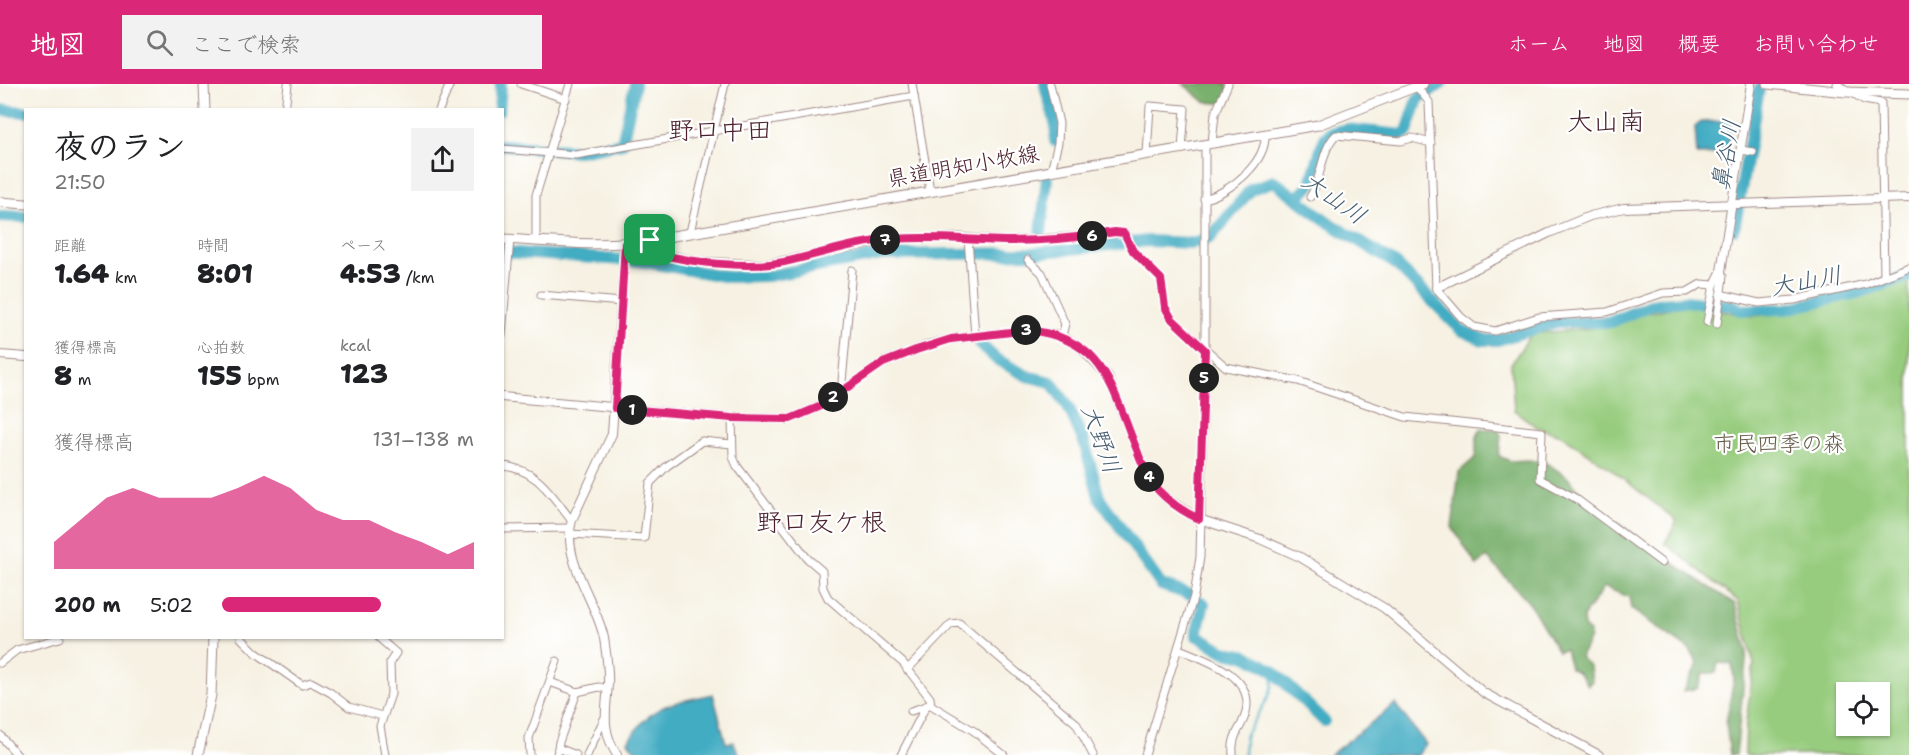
<!DOCTYPE html>
<html lang="ja">
<head>
<meta charset="utf-8">
<style>
	:root { --surface:#fff; --page:#f2f2f2; --text:#202124; --muted:#757577; --accent:#db2777 }
	body { margin:0; font-family:"Shantell Sans","Klee One",sans-serif; background:var(--page); color:var(--text); height:100vh; display:flex; flex-direction:column; font-size:22px; white-space:nowrap }
	* { box-sizing:border-box; margin:0 }
	p { font-size:20px; color:var(--muted) }
	.icon { flex:none; width:33px; height:33px; fill:none; stroke:currentColor; stroke-width:2; stroke-linecap:round; stroke-linejoin:round }
	.map { position:relative; flex:1; overflow:hidden }
	.side { position:absolute; left:24px; top:24px; width:480px; height:531px; display:flex; flex-direction:column; background:var(--surface); border-radius:0px; box-shadow:0 2px 4px #0004 }
	.side>* { flex:none }
	.buttons { position:absolute; left:1836px; top:598px; display:grid; gap:12px }
	.buttons a { display:grid; place-items:center; width:54px; height:54px; border-radius:0px; background:var(--surface); box-shadow:0 2px 4px #0004; font-size:30px }
	.pin { position:absolute; display:grid; place-items:center; width:51px; height:51px; color:#fff; margin:-26px; border-radius:12px; box-shadow:0 3px 9px #0006 }
	.km { position:absolute; width:30px; height:30px; margin:-15px; border-radius:50%; background:#222; color:#fff; font-size:16px; line-height:30px; text-align:center }
	.round { display:grid; place-items:center; flex:none; width:63px; height:63px; border-radius:0px; background:var(--page) }
	.headline { display:flex; align-items:center; justify-content:space-between; height:102px; padding:0 30px }
	h1 { font-size:33px; font-weight:800; line-height:45px }
	.stats { display:grid; grid-template-columns:repeat(3,1fr); gap:9px; height:102px; padding:6px 30px }
	.stats div { display:grid; align-content:center }
	.stats b { font-size:26px; font-weight:800 }
	.stats small { font-size:16px; font-weight:400 }
	.stats p { font-size:16px }
	.chart { height:168px; padding:12px 30px }
	.chart p { display:flex; justify-content:space-between }
	.chart svg { width:100%; height:108px; margin-top:6px; fill:var(--accent); opacity:.7 }
	ul { padding:0 30px; list-style:none; font-size:20px }
	li { display:grid; grid-template-columns:96px 72px 1fr; align-items:center; height:45px }
	li i { height:15px; border-radius:8px; background:var(--accent) }
	header { display:flex; align-items:center; gap:36px; box-sizing:border-box; height:84px; padding:0 30px; background:var(--accent); color:#fff }
	header strong { font-size:28px }
	nav { display:flex; gap:33px; margin-inline-start:auto; font-size:21px }
	.search { width:420px; height:54px; background:var(--page); display:flex; align-items:center; gap:15px; box-sizing:border-box; padding:0 21px; border-radius:0px; color:var(--muted); font-size:22px }
	.map>svg:first-child { display:block }
</style>
</head>
<body>
<header>
<strong>地図</strong>
<div class="search"><svg class="icon" aria-label="search" viewBox="0 0 24 24"><circle cx="10" cy="10" r="6"/><path d="M15 15l6 6"/></svg>ここで検索</div>
<nav><a>ホーム</a><a>地図</a><a>概要</a><a>お問い合わせ</a></nav>
</header>
<div class="map">
<svg width="1909" height="671" viewBox="0 0 1909 671">
	<rect width="100%" height="100%" fill="#fff"/>
	<filter id="ink" filterUnits="userSpaceOnUse"><feTurbulence type="fractalNoise" baseFrequency=".0167" numOctaves="2"/><feDisplacementMap in="SourceGraphic" scale="12" xChannelSelector="R" yChannelSelector="G"/><feConvolveMatrix kernelMatrix="1 2 1 2 8 2 1 2 1" color-interpolation-filters="sRGB"/></filter>
	<filter id="wash" filterUnits="userSpaceOnUse"><feTurbulence type="fractalNoise" baseFrequency=".008" numOctaves="4" result="noise"/><feDisplacementMap in="SourceGraphic" scale="24" xChannelSelector="R" yChannelSelector="G"/><feGaussianBlur stdDeviation="1.35" result="paint"/><feColorMatrix in="noise" values="0 0 0 0 0 0 0 0 0 0 0 0 0 0 0 0 0 1.4 0 .05"/><feComposite in="paint" operator="in"/></filter>
	<g filter="url(#wash)">
		<rect width="100%" height="100%" fill="#f6f1e2"/>
		<!-- green -->
		<path fill="#97cc7e" stroke="#707654" stroke-width="1.5" fill-rule="evenodd" d="M1909,196V671H1745L1746,637L1754,580L1738,517L1665,459L1677,437L1607,382L1561,351L1537,343L1514,326L1511,280L1531,250L1610,242L1630,232L1685,221L1752,232L1785,229L1835,219ZM1846,609H1880V642H1846Z"/>
		<!-- forest -->
		<g fill="#79b06d" stroke="#62684c" stroke-width="1.5">
			<path d="M1183,0H1228V20L1205,18Z"/>
			<path d="M1481,345H1497L1501,351L1499,372L1510,377L1530,376L1548,380L1566,392L1590,418L1656,468L1735,520L1747,567L1736,671H1730L1726,639L1734,594L1732,580L1718,579L1716,589H1703L1698,604L1683,607L1698,580L1690,566L1631,525L1629,513L1604,503L1583,533L1584,543L1590,548V554L1580,573L1590,583L1592,597L1588,601L1579,589L1570,584L1565,565L1558,567L1530,520L1487,473L1477,482L1452,443L1459,388L1476,373V354Z"/>
		</g>
		<!-- water -->
		<g fill="#43acc3" stroke="#466677" stroke-width="1.5">
			<path d="M1731,37L1727,70L1697,71L1695,43L1701,38Z"/>
			<path d="M713,610L726,659L733,658L740,671H638L628,657C654,618 670,620 713,610Z"/>
			<path d="M1395,620L1426,660L1418,671H1330Z"/>
		</g>
		<g fill="none" stroke-linecap="round" stroke-linejoin="round">
			<!-- stream -->
			<path stroke="#43acc3" stroke-width="2" d="M1244,671L1245,652L1268,614L1273,601L1272,586"/>
			<!-- river -->
			<g stroke="#43acc3" stroke-width="12">
				<path d="M1045,0C1048,19 1059,37 1055,57"/>
				<path d="M0,26L26,28"/>
				<path d="M499,26L501,0"/>
				<path d="M502,61L578,67L622,59L635,0"/>
				<path d="M1296,114L1310,102L1324,55L1330,49L1346,45L1402,51L1407,48L1418,15L1441,0"/>
				<path d="M0,132L26,133"/>
				<path d="M1734,145L1759,5"/>
				<path d="M1041,149L1047,94"/>
				<path d="M502,168L640,177L729,193L767,192L881,171L1032,169L1148,157L1192,159L1210,154L1251,105L1274,97L1328,138L1396,180L1461,246L1483,256H1497L1557,238H1611L1653,220L1683,217L1732,221L1741,226L1786,225L1857,209L1909,192"/>
				<path d="M979,259L996,275L1027,292L1051,298L1068,322L1084,358L1099,413L1161,501L1188,510"/>
				<path d="M1199,517L1204,520L1196,551L1225,568L1247,572L1272,586L1324,637"/>
			</g>
		</g>
	</g>
	<g filter="url(#ink)">
		<g fill="none" stroke-linecap="round" stroke-linejoin="round">
			<defs>
				<g id="minor">
					<path d="M521,0L566,15"/>
					<path d="M912,0L930,107"/>
					<path d="M1050,0L1059,39L1058,59L1051,87"/>
					<path d="M1837,0L1864,16L1881,19L1884,192"/>
					<path d="M1417,3L1429,18L1436,204L1461,233L1474,243L1495,247L1539,233L1607,228L1663,209L1687,208L1701,200L1714,201"/>
					<path d="M285,26L288,0"/>
					<path d="M439,26L450,0"/>
					<path d="M1212,59L1215,30L1228,0"/>
					<path d="M502,65L576,71L914,12"/>
					<path d="M1741,66L1753,68"/>
					<path d="M1147,70L1150,22L1185,25L1182,65"/>
					<path d="M1310,113C1322,95 1321,65 1336,51L1401,57L1412,54L1431,59"/>
					<path d="M1204,115C1230,109 1267,78 1265,50"/>
					<path d="M690,148L725,0"/>
					<path d="M968,154L975,252"/>
					<path d="M650,156L652,167L698,177L765,180L894,155L960,153L1006,157L1124,149L1133,167L1161,195L1165,223L1172,235L1226,283L1298,297L1405,333L1542,348L1540,395L1575,414L1662,479"/>
					<path d="M536,157V111L570,0"/>
					<path d="M1028,176L1042,189L1065,240L1062,252"/>
					<path d="M1720,210L1759,219L1794,216L1866,200L1909,183"/>
					<path d="M541,211L622,218"/>
					<path d="M1707,238L1714,201L1721,187"/>
					<path d="M1717,240L1723,192L1721,187"/>
					<path d="M502,251L510,155"/>
					<path d="M846,303L842,298L852,186"/>
					<path d="M732,334L733,373L737,382L807,474L822,487L823,504L828,514L903,579L930,614L931,621L974,647L1004,671"/>
					<path d="M502,382C537,384 552,412 572,437"/>
					<path d="M502,445L570,444"/>
					<path d="M569,450L644,454L650,399L667,382L702,357L732,360"/>
					<path d="M241,554L255,568L302,601L311,598L331,609L349,623L382,632"/>
					<path d="M379,554L396,569L390,578L391,610L380,642L385,671"/>
					<path d="M1179,565C1205,576 1255,591 1246,628C1242,646 1231,649 1233,671"/>
					<path d="M0,579L17,566L60,554"/>
					<path d="M907,586L951,540L959,539L1076,639L1093,671"/>
					<path d="M550,598L577,608"/>
					<path d="M911,627L929,621"/>
					<path d="M0,651L17,671"/>
					<path d="M558,664L576,671"/>
					<path d="M530,671L529,654L557,577"/>
					<path d="M557,671L559,658L577,608L599,603L607,605"/>
					<path d="M587,671L604,635"/>
					<path d="M901,671L926,622"/>
					<path d="M1145,671L1194,512L1200,473L1205,266V61"/>
				</g>
				<g id="tertiary">
					<path d="M1721,187L1751,0"/>
					<path d="M1436,204L1549,149L1590,132L1624,124L1909,114"/>
					<path d="M0,271L26,273"/>
					<path d="M502,313L732,334L790,335L819,323L883,279L931,260L951,255L1028,246L1062,252L1081,264L1108,293L1143,381L1157,405L1167,415L1199,435L1260,455L1300,473L1384,524L1484,609L1599,671"/>
					<path d="M617,671C601,646 606,628 608,600C609,586 606,568 604,554C596,516 561,476 572,436L612,350L625,160"/>
				</g>
				<g id="secondary">
					<path d="M204,0L205,26"/>
					<path d="M1768,0L1846,8L1909,10"/>
					<path d="M0,118L26,120"/>
					<path d="M502,155C552,157 601,164 650,156L1318,41L1423,0"/>
					<path d="M198,671L211,611L213,554"/>
				</g>
			</defs>
			<!-- minor casing -->
			<use href="#minor" stroke="#a08886" stroke-width="9"/>
			<!-- tertiary casing -->
			<use href="#tertiary" stroke="#a08886" stroke-width="10"/>
			<!-- secondary casing -->
			<use href="#secondary" stroke="#a08886" stroke-width="11"/>
			<!-- minor -->
			<use href="#minor" stroke="#fff" stroke-width="7"/>
			<!-- tertiary -->
			<use href="#tertiary" stroke="#fff" stroke-width="8"/>
			<!-- secondary -->
			<use href="#secondary" stroke="#fff" stroke-width="9"/>
		</g>
	</g>
	<g fill="none" stroke-linecap="round" stroke-linejoin="round" filter="url(#ink)">
		<defs>
			<path id="route" d="M1115,148L1124,149L1133,167L1161,195L1165,223L1172,235L1205,266L1199,435C1184,428 1170,419 1158,406C1148,395 1142,380 1137,366C1111,304 1107,255 1028,246L951,255L916,266L883,279L819,323L790,335L732,334L615,324L625,160L650,156L652,167C686,179 748,185 784,178C821,170 857,157 896,155C933,152 968,156 1005,157C1042,157 1078,154 1115,148Z"/>
		</defs>
		<!-- route casing -->
		<use href="#route" stroke="#fff" stroke-width="12"/>
		<!-- route -->
		<use href="#route" stroke="#db2777" stroke-width="8"/>
	</g>
	<g text-anchor="middle" dominant-baseline="central" stroke-width="4.5" stroke-linejoin="round" paint-order="stroke">
		<!-- street labels -->
		<g font-size="22" fill="#4a1f2b" stroke="#fff">
			<text transform="translate(963 82) rotate(-10)">県道明知小牧線</text>
		</g>
		<!-- park labels -->
		<g font-size="22" fill="#655c48" stroke="#fff">
			<text x="1779" y="359">市民四季の森</text>
		</g>
		<!-- water labels -->
		<g font-size="24" font-style="italic" fill="#475e6f" stroke="#fff">
			<text transform="translate(1726 71) rotate(-80)">鼻谷川</text>
			<text transform="translate(1334 114) rotate(35)">大山川</text>
			<text transform="translate(1806 197) rotate(-10)">大山川</text>
			<text transform="translate(1101 355) rotate(70)">大野川</text>
		</g>
		<!-- quarter labels -->
		<g font-size="26" fill="#4a1f2b" stroke="#fff">
			<text x="1606" y="36">大山南</text>
			<text x="720" y="45">野口中田</text>
			<text x="821" y="437">野口友ケ根</text>
		</g>
	</g>
</svg>
<div class="buttons">
<a><svg class="icon" aria-label="locate" viewBox="0 0 24 24"><circle cx="12" cy="12" r="6"/><path d="M12 2v4M12 18v4M2 12h4M18 12h4"/></svg></a>
</div>
<div class="pin" style="left:650px;top:156px;background:#1e9e55"><svg class="icon" aria-label="arrive" viewBox="0 0 24 24"><path d="M6 21V4h12l-3 4 3 4H6"/></svg></div>
<b class="km" style="left:632px;top:326px">1</b>
<b class="km" style="left:833px;top:313px">2</b>
<b class="km" style="left:1026px;top:246px">3</b>
<b class="km" style="left:1149px;top:393px">4</b>
<b class="km" style="left:1204px;top:294px">5</b>
<b class="km" style="left:1092px;top:152px">6</b>
<b class="km" style="left:885px;top:156px">7</b>
<section class="side">
<div class="headline"><div><h1>夜のラン</h1><p>21:50</p></div><a class="round"><svg class="icon" aria-label="share" viewBox="0 0 24 24"><path d="M12 15V3M7 8l5-5 5 5M5 13v7h14v-7"/></svg></a></div>
<div class="stats">
<div><p>距離</p><b>1.64<small> km</small></b></div>
<div><p>時間</p><b>8:01</b></div>
<div><p>ペース</p><b>4:53<small> /km</small></b></div>
</div>
<div class="stats">
<div><p>獲得標高</p><b>8<small> m</small></b></div>
<div><p>心拍数</p><b>155<small> bpm</small></b></div>
<div><p>kcal</p><b>123</b></div>
</div>
<div class="chart"><p><span>獲得標高</span>131–138 m</p>
<svg viewBox="0 0 160 44" preserveAspectRatio="none"><path d="M0 44V33L10 24L20 15L30 11L40 15L50 15L60 15L70 11L80 6L90 11L100 20L110 24L120 24L130 29L140 33L150 38L160 33V44z"/></svg>
</div>
<ul>
<li><b>200 m</b>5:02<i style="width:63%"></i></li>
</ul>
</section>
</div>
</body>
</html>
